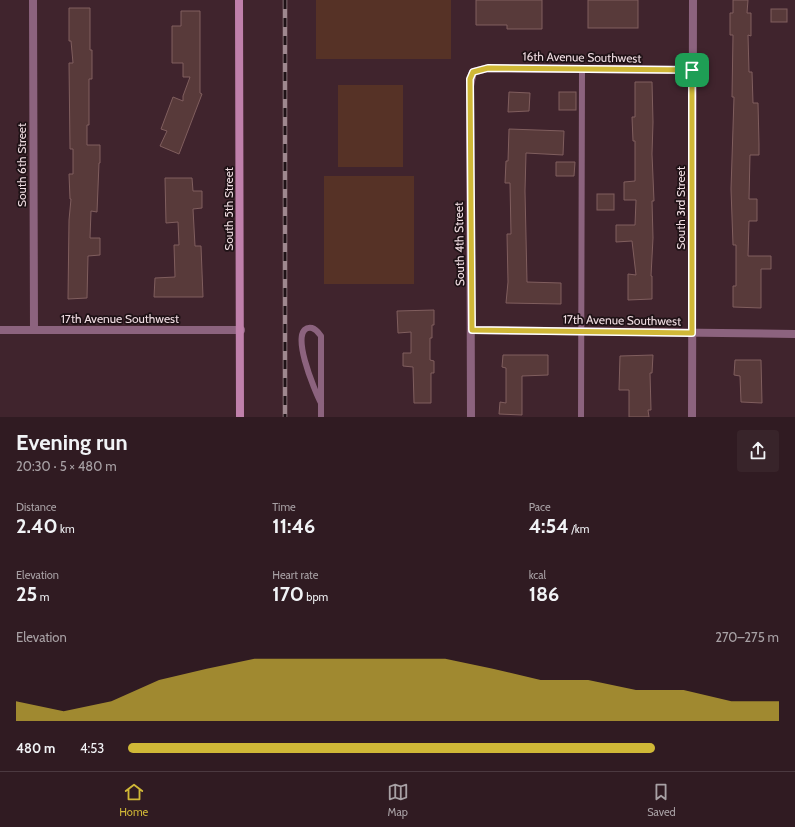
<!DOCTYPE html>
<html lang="en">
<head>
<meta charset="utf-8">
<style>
	:root { --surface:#301b22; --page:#38242a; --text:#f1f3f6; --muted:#a8a1a5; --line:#4b3940; --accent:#d0b837 }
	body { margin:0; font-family:Cabin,sans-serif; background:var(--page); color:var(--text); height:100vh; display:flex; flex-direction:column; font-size:15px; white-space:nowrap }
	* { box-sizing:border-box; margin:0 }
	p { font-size:13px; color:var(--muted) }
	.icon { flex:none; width:22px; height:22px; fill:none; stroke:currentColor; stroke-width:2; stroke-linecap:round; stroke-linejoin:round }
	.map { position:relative; height:417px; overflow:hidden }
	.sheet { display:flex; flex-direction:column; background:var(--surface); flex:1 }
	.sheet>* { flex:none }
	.pin { position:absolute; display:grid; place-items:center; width:34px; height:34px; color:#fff; margin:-17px; border-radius:8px; box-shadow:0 2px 6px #0006 }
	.round { display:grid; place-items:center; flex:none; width:42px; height:42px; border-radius:4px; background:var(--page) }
	.headline { display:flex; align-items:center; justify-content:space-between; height:68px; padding:0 16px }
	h1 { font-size:22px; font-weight:800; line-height:30px }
	.stats { display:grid; grid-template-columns:repeat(3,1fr); gap:6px; height:68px; padding:4px 16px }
	.stats div { display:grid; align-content:center }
	.stats b { font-size:20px; font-weight:800 }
	.stats small { font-size:11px; font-weight:400 }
	.stats p { font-size:11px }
	.chart { height:112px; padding:8px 16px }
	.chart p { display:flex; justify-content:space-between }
	.chart svg { width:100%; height:72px; margin-top:4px; fill:var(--accent); opacity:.7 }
	ul { padding:0 16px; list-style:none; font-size:13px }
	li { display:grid; grid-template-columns:64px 48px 1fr; align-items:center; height:30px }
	li i { height:10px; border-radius:5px; background:var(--accent) }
	.menu { display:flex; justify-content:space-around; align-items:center; height:56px; border-top:1px solid var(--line); background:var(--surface); font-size:11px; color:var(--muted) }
	.menu a { display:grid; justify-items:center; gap:2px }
	.menu .on { color:var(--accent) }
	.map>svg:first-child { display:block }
</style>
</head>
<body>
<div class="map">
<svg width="795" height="417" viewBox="0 0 795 417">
	<rect width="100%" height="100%" fill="#40242d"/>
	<!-- green -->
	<g fill="#563226">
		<rect x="316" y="0" width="135" height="59"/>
		<rect x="338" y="85" width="65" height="82"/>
		<rect x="324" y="176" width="90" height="108"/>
	</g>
	<!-- building -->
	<g fill="#583a3a" stroke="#805e5e">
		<path d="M476,0H542V29H507V25H476Z"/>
		<rect x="588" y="0" width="50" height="28"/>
		<path d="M733,0H748L747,13H751V36L748,35L749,72H752L753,103H758L759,144V155H750L749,199H757V221H749L748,256H771V269H761V308L733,307V286H736V245H733L731,189L734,97H732L733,35H730V13H733Z"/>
		<path d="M69,8H90V50H92V79H89V125H87V145H100V163H99L97,212L91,211L90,238H100V255L88,256L87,298L68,299L69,220L71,199H70L69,174H73V149H70L69,63H73L71,41H69Z"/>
		<rect x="771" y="9" width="16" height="13"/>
		<path d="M181,11H200V93L202,94L179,154L160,146L167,131L161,129L173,97L183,101V96L190,77H183V63H172V26H181Z"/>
		<path d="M635,82H652L653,122L652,154L654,201H652L653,238L651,276H652V299L628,300V274L636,275L632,241L616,242V225H635L636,200H624V182L635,181V141H633L632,117H635Z"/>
		<path d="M509,92L530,93L529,111L508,112Z"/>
		<rect x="559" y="92" width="17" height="18"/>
		<path d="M509,129L564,131L563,155L526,153L525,191L527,282L561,283V304L506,303L508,282L507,234H511L510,183H505L506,161H508Z"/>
		<path d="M556,162H575L574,176H556Z"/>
		<path d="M165,178H192L193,191H202V208L193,209L195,246H201L203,297H154L155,278L175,277L174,245H179L178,222L166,223Z"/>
		<rect x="597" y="194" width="17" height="16"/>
		<path d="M434,310V325H432V338H430V360L434,361V373H431V403H414L413,367L403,366V353H411V332L398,333L397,311Z"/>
		<path d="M503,355H548V375L522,376V415L499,414L500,402L506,403V368L502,367Z"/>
		<path d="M653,355L652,373H650L651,410H648L649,417H629V390H619L620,356Z"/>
		<path d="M735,360H761L762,403L741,402L740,376L734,375Z"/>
	</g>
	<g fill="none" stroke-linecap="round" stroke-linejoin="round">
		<!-- lane -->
		<g stroke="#8c637e" stroke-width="6">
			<path d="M321,403C316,394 286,324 312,328C316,329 318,332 321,336V417"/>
			<path d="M581,417L582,70"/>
		</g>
		<!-- street -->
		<g stroke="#8c637e" stroke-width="8">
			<path d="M33,0L34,330"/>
			<path d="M0,330H241"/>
			<path d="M472,330L795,334"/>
			<path d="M471,417L470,86L473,72L488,68L692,70"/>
			<path d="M692,417L693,0"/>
		</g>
		<!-- secondary -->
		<path stroke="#c080ab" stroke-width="8" d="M239,0L240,417"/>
		<defs>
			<path id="rail" d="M285,0V417"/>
		</defs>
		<!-- rail casing -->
		<use href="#rail" stroke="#9f888f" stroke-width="4.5"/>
		<!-- rail -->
		<use href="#rail" stroke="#1f1216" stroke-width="3" stroke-dasharray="9" stroke-linecap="butt"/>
	</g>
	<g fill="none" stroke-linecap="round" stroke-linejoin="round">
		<defs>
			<path id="route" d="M488,68L692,70V333L472,330L470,79L473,72Z"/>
		</defs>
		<!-- route casing -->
		<use href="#route" stroke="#fff" stroke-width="8"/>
		<!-- route -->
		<use href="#route" stroke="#d0b837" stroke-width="5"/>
	</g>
	<g text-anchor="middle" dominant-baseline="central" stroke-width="3.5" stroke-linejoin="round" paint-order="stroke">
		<!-- street labels -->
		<g font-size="12" fill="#efdce1" stroke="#1f1216">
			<text transform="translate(582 57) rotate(1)">16th Avenue Southwest</text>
			<text transform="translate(21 165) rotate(-90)">South 6th Street</text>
			<text transform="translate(680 208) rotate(-90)">South 3rd Street</text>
			<text transform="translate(228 209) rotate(-90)">South 5th Street</text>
			<text transform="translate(459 244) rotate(-91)">South 4th Street</text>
			<text x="120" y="318">17th Avenue Southwest</text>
			<text transform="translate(622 320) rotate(1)">17th Avenue Southwest</text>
		</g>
	</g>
</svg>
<div class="pin" style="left:692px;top:70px;background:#1e9e55"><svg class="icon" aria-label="arrive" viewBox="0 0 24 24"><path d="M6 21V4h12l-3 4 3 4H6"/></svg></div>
</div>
<section class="sheet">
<div class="headline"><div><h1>Evening run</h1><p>20:30 · 5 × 480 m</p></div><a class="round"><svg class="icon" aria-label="share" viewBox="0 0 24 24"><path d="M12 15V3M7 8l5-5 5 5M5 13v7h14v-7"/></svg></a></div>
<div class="stats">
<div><p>Distance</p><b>2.40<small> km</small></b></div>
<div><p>Time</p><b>11:46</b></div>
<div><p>Pace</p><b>4:54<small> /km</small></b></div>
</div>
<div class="stats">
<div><p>Elevation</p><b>25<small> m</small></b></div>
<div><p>Heart rate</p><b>170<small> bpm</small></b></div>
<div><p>kcal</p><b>186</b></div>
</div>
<div class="chart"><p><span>Elevation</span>270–275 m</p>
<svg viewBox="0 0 160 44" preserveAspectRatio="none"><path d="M0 44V32L10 38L20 32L30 19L40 12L50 6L60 6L70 6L80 6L90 6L100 12L110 19L120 19L130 25L140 25L150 32L160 32V44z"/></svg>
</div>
<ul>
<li><b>480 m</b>4:53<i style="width:81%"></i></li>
</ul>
</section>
<nav class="menu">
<a class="on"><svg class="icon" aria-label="home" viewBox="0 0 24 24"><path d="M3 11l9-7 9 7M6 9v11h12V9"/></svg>Home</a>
<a><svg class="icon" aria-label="map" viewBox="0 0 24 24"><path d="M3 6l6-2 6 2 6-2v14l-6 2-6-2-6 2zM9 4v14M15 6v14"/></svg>Map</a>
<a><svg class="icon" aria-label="saved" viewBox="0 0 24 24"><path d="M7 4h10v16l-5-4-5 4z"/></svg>Saved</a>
</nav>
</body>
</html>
